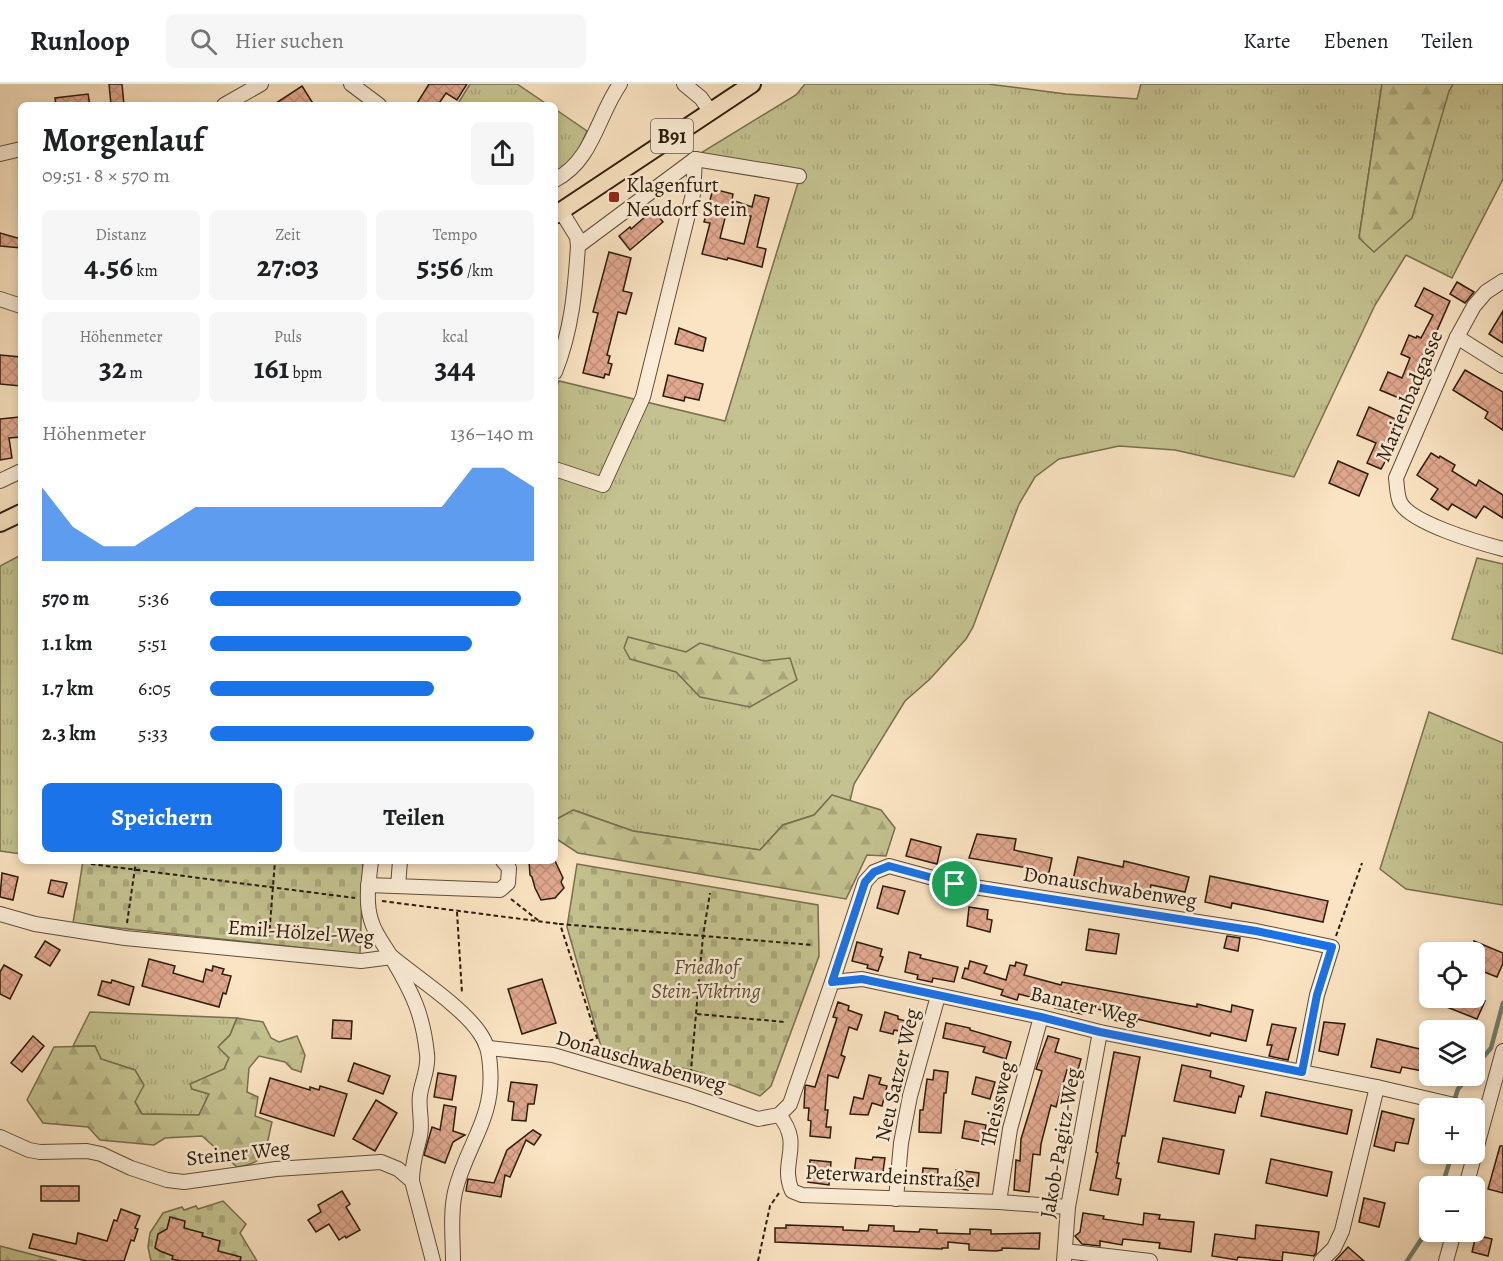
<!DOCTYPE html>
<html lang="de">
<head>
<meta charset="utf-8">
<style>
	:root { --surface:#fff; --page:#f6f6f6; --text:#202124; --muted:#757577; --line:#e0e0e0; --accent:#1a73e8 }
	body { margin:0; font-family:Alegreya,serif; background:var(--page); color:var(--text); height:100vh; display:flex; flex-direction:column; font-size:22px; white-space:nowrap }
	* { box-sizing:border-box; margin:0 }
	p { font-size:20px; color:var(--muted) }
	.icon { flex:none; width:33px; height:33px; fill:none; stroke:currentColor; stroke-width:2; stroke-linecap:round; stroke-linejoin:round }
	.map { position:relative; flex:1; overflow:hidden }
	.drawer { position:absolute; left:18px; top:18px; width:540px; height:762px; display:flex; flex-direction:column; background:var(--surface); border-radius:9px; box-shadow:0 3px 9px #0003 }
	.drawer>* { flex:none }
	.fabs { position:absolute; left:1419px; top:858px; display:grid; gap:12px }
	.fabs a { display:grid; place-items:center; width:66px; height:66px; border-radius:9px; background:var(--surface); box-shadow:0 3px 9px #0003; font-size:30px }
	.pin { position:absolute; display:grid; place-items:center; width:51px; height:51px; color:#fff; margin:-26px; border:3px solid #fff; border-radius:50%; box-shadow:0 2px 6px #0007 }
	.round { display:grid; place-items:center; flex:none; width:63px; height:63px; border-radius:9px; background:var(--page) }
	.headline { display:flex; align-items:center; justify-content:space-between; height:102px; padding:0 24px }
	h1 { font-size:33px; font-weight:600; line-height:45px }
	.metrics { display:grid; grid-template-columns:repeat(3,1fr); gap:9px; height:102px; padding:6px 24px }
	.metrics div { display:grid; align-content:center; border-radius:9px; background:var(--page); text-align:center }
	.metrics b { font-size:30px; font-weight:600 }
	.metrics small { font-size:16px; font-weight:400 }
	.metrics p { font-size:16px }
	.chart { height:168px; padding:12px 24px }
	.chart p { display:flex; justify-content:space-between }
	.chart svg { width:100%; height:108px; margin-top:6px; fill:var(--accent); opacity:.7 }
	.button { display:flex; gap:12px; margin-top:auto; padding:12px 24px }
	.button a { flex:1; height:69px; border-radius:9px; background:var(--accent); color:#fff; font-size:24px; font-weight:600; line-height:69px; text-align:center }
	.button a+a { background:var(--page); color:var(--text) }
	ul { padding:0 24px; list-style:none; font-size:20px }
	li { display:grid; grid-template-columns:96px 72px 1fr; align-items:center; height:45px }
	li i { height:15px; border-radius:8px; background:var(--accent) }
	header { display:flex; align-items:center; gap:36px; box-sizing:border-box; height:84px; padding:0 30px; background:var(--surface); border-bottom:2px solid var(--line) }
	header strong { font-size:28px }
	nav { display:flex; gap:33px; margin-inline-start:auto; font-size:21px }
	.search { width:420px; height:54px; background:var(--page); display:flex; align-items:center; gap:15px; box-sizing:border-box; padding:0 21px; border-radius:9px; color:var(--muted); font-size:22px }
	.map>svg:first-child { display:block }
</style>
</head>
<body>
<header>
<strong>Runloop</strong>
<div class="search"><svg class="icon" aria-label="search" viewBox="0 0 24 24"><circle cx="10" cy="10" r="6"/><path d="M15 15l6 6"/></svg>Hier suchen</div>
<nav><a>Karte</a><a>Ebenen</a><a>Teilen</a></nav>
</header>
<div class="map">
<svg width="1503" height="1177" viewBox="0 0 1503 1177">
	<defs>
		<pattern id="grass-tufts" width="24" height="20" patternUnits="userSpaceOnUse" patternTransform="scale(1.5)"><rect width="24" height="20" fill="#c4c290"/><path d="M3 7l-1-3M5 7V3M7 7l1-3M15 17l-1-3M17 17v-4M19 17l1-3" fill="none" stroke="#a9a67b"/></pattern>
		<pattern id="forest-firs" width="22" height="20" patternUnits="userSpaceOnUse" patternTransform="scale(1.5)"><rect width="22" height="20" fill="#c4c290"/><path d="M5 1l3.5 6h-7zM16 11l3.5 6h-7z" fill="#a9a67b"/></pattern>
		<pattern id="cemetery-stones" width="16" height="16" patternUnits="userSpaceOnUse" patternTransform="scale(1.5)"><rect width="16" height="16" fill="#c4c290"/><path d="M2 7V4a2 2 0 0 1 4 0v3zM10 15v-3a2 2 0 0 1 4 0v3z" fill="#a9a67b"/></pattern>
		<pattern id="building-cross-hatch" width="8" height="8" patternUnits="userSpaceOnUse" patternTransform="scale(1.5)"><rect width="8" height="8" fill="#e1a88f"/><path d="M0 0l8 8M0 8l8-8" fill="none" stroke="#c1907a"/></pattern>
	</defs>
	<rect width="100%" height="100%" fill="#fbe4c3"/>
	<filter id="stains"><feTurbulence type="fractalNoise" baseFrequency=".00333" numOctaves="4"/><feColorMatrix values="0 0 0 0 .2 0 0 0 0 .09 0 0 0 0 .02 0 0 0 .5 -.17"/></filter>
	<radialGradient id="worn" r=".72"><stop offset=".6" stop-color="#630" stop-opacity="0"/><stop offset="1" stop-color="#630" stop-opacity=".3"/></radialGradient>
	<!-- grass -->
	<g fill="url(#grass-tufts)" stroke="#786f4e" stroke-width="1.5">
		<path d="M470,0H517L548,21H457Z"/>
		<path d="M805,0H988L1066,10L1137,15L1141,0H1382L1359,153L1453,0H1503V95L1452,194L1406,171L1375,221L1294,393L1175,366L1119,362L1059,375L1035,393L1019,420L973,543L966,555L930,595L905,617L854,700L850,717L832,711L814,731L783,741L760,766L633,747L574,726L555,736V306L559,297L725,337L801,89L699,70L796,11Z"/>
		<path d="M555,25L587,47L575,74L555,90Z"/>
		<path d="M21,471V770L0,767V482Z"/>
		<path d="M1477,474L1503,480V570L1452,555Z"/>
		<path d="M1429,628L1503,659V821L1406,805L1380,785Z"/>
		<path d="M90,928L237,934L230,951L219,962L229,974L224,985L192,1005L209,1010L199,1031L142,1030L135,1018V986L101,975L95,962H73Z"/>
	</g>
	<!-- forest -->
	<g fill="url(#forest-firs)" stroke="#786f4e" stroke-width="1.5">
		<path d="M1382,0H1453L1449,7L1412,134L1374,168L1359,154Z"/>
		<path d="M628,553L686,568L700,559L764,577L790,574L797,596L750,623L700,613L676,588L630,575L624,564Z"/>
		<path d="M832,711L881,726L895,744L886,772L867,771L846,815L578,769L555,754V736L573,726L633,747L760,766L783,741L814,731Z"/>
		<path d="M237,934L263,938L271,954L279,958L297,952L305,971L301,988L292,985L285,978L259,972L249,984L247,1008L258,1013L255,1032L272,1038C265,1065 269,1079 237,1083L202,1052L165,1054L154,1061L100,1056L88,1043L43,1039L27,1016L54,963L95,962L101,975L135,986L144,1001L135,1018L142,1030L199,1031L209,1010L192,1005L190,1000L224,985L229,974L218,963L230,951Z"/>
		<path d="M0,1162L57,1177H0Z"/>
	</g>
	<!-- cemetery -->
	<g fill="url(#cemetery-stones)" stroke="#786f4e" stroke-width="1.5">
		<path d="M83,777H363L360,870L73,839Z"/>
		<path d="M577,780L818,821L819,872L771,1002L760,1012L695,987L602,966L567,843Z"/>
		<path d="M223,1117L246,1140L240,1149L257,1177H151L148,1163L150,1149L163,1129L182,1123L184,1126L196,1122L198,1125Z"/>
	</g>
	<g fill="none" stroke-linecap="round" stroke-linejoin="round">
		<!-- stream -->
		<g stroke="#717e6d" stroke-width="4.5">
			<path d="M1474,984L1491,964L1503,919"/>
			<path d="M1453,1020L1458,1005L1469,992"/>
			<path d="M1442,1102L1452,1070"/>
			<path d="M1407,1177L1430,1142"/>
		</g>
	</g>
	<!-- building -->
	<g fill="url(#building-cross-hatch)" stroke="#2c1c0b" stroke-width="1.5" fill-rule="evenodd">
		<path d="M109,0H122L124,21H111Z"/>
		<path d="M429,0H467L457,16L446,9L438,21H416Z"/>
		<path d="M302,2L314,21H273Z"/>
		<path d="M88,10L90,21H56L55,14Z"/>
		<path d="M713,105L733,110L732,116L752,123L755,111L769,114L757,163L766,165L762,183L728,174L727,176L702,170L710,139L704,138ZM729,127L751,132L744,160L720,154L726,130L728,131Z"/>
		<path d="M653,126L663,138L630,166L619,152L630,143L631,145Z"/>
		<path d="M0,149L21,155V164L0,162Z"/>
		<path d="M609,168L631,174L623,207L632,209L626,230L618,228L607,271L610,272L608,279L612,280L609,291L605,290L604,294L583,289L598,229L593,228Z"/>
		<path d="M1457,198L1474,208L1465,219L1450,210Z"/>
		<path d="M1424,204L1450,217L1406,317L1380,306L1388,288L1402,294L1410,274L1401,270L1409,251L1416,254L1417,252L1421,254L1433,231L1415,222Z"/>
		<path d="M1503,227V259L1489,250Z"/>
		<path d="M679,244L706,254L703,267L675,260Z"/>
		<path d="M0,271L21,273V302L0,300Z"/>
		<path d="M1465,286L1503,308V346L1485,334L1488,328L1453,306Z"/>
		<path d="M668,291L703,300L699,316L685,313L684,317L663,312Z"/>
		<path d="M1369,323L1400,337L1389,361L1393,363L1381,385L1367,379L1376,359L1357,351Z"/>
		<path d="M19,333L21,353L9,354L12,374L0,376V335Z"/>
		<path d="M1431,369L1439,374L1440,372L1455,381L1452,387L1476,402L1479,396L1503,411V434L1484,422L1476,434L1452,420L1448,426L1431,415L1438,405L1417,391Z"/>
		<path d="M1338,377L1368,390L1359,412L1329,399Z"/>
		<path d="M977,750L1016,755L1014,766L1052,774L1048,793L1027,788L1028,784L969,774Z"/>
		<path d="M911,755L941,763L937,780L906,772Z"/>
		<path d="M1078,773L1123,783L1124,777L1189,793L1185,808L1151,801L1149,811L1073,796Z"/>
		<path d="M529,777H555L563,794L561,798L564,804L555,814L541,816L535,804L532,793L530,791Z"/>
		<path d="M2,789L18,793L13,816L0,813Z"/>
		<path d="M1210,792L1328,817L1323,838L1232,819L1231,824L1205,818Z"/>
		<path d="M51,796L67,799L63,813L48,809Z"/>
		<path d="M883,802L905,807L898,830L877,824Z"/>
		<path d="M969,823L988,826L987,835L992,836L990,848L967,842Z"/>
		<path d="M1089,845L1119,850L1116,870L1086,866Z"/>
		<path d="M1227,852L1240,854L1238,867L1224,864Z"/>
		<path d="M45,857L60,866L50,882L35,873Z"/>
		<path d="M1474,857L1503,869V879L1497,893L1474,884Z"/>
		<path d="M857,858L882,865L880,872L883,873L878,887L867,884L868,881L852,877Z"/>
		<path d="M909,868L921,871L920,874L958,883L954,898L933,894L932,898L917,895L918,891L905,888Z"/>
		<path d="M149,875L175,882L173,889L203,898L206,885L212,887L213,882L224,885L222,890L231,892L226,910L223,909L219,923L142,902Z"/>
		<path d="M970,877L987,882L984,889L1006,896L1010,881L1015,882L1016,878L1027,881L1024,891L1061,901L1062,898L1197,923V920L1231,928L1232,921L1253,926L1246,957L1211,949L1210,952L1137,935L1136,941L1109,935L1110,928L1084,922L1082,930L1055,924L1056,920L1019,910L1017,916L1001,911L1003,906L962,894L965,884L968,885Z"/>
		<path d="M4,881L22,891L10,915L0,910V888Z"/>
		<path d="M542,895L556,939L522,950L508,905Z"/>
		<path d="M112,896L134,903L129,921L98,911L102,897L111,899Z"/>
		<path d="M1424,914H1477L1485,917L1477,935Z"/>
		<path d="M838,918L849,922L848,926L862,931L857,946L849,943L841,971L845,973L838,994L828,991L825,1026H828L826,1043H831L830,1054L810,1052L811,1037L808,1036L809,1024H804L805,1003L806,1001L815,1003L837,934L833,933Z"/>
		<path d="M885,928L898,932V935L906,937L903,948L894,946L893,950L880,947Z"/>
		<path d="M333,936L352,937L351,955L332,954Z"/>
		<path d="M1324,938L1345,940L1338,971L1319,967Z"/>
		<path d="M946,939L970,944V946L1011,958L1006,975L983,968L985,963L943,954Z"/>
		<path d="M1272,940L1296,944L1288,976L1269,972L1272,961H1267Z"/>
		<path d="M1424,943H1430L1428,988L1402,983L1400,989L1371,983L1377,955L1420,965Z"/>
		<path d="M33,952L44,962L22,988L11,979Z"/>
		<path d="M1048,952L1059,955L1055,968L1081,975L1077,989L1067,986L1056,1023L1051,1021L1041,1060L1040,1071L1033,1070L1029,1108L1014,1106L1016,1076L1020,1077L1021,1055L1042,987L1036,985Z"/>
		<path d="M1114,968L1140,973L1125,1052H1122L1117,1079H1119L1116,1094L1121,1095L1118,1111L1090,1106L1098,1069L1096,1068L1099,1048Z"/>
		<path d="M354,979L390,992L383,1010L348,997Z"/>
		<path d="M1182,981L1211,987L1210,993L1244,1002L1241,1013L1239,1012L1235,1029L1174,1017Z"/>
		<path d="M934,986L948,988L946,1009H944L941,1049L919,1048L920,1026H923L927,995L933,996Z"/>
		<path d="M438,989L456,992L452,1016L434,1013Z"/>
		<path d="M869,991L881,994L879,1000L887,1002L882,1022L872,1019L868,1031L850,1030L854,1013L863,1015Z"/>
		<path d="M976,993L995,998L990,1015L972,1010Z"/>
		<path d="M270,994L310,1006V1003L319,1006L320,1002L347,1010L334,1052L260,1029Z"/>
		<path d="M511,998L537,1001L534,1020H528L526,1037L512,1036L514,1018L508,1017Z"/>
		<path d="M1266,1008L1352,1026L1347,1050L1261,1032Z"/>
		<path d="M376,1016L397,1029L375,1067L353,1055Z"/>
		<path d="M444,1021L456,1023L453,1047L465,1051L453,1058L445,1079L424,1071L432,1043L440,1046Z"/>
		<path d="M1382,1027L1414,1035L1408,1060L1396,1058L1394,1067L1374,1062Z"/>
		<path d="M965,1037L986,1041L983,1058L962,1054Z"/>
		<path d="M533,1046L541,1051L534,1061L526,1056L510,1093L505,1091L501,1113L466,1107L468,1095L494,1099L507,1066Z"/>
		<path d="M1163,1054L1224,1066L1219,1090L1158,1078Z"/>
		<path d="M1500,1062H1503V1109L1488,1105Z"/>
		<path d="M873,1073L885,1074L882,1094L854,1090L856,1074L872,1076Z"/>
		<path d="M1271,1075L1332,1088L1327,1112L1266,1099Z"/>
		<path d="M810,1076L831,1078L829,1101L808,1098Z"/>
		<path d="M923,1084L938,1085L937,1098L922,1097Z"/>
		<path d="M956,1086L979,1089L978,1102L969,1101L968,1106L952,1104Z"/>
		<rect x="41" y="1102" width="38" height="15"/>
		<path d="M342,1107L350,1120L346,1123L360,1146L346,1154L345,1152L339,1156L329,1140L316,1148L308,1136L321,1128L318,1121Z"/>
		<path d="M1364,1114L1385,1119L1379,1143L1359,1138Z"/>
		<path d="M121,1125L140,1132L135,1144L138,1145L134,1157L131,1156L124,1177H87L29,1164L33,1150L76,1160L78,1149L107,1157L114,1136L117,1137Z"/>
		<path d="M1083,1129L1104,1132L1103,1135L1143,1141L1144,1129L1160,1131L1159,1135L1194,1138L1191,1168L1159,1164L1160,1159L1123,1155L1122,1161L1100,1157V1162L1082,1160L1075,1152L1080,1148Z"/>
		<path d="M170,1133L185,1137L184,1144L203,1149L202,1152L220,1157L218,1167L241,1173L240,1177H181L172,1175L173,1172L160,1167L155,1164L158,1150L167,1145Z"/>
		<path d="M786,1141L843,1143V1146L868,1147L869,1141L894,1142V1147L919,1148L920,1145L937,1146V1149L970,1150V1145L991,1146V1150L1040,1149L1039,1165L1002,1164V1166L996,1167L969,1166V1160L948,1158V1164H942V1165L775,1158V1144H786Z"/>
		<path d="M1256,1141L1319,1148L1316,1169L1314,1172L1283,1168L1282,1177L1238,1173L1237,1176L1212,1172L1215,1150L1255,1155Z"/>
		<path d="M1476,1151L1492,1155L1488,1172L1472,1168Z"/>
		<path d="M1348,1163L1364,1177H1335Z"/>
	</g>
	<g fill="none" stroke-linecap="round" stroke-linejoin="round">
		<defs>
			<g id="minor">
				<path d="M351,0L379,21"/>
				<path d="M684,0L701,14L710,27"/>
				<path d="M224,21L261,0"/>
				<path d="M0,70L21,65"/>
				<path d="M695,75L799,92"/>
				<path d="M555,96C593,76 597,33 620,0"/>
				<path d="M578,162L695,75"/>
				<path d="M1503,197L1486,208L1474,222L1457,253L1396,394C1397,402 1397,411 1400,418C1410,439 1480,459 1503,465"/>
				<path d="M0,215L21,222"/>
				<path d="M1457,253L1503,282"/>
				<path d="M555,288C572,246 575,206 578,162L577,153L561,127"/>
				<path d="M555,385L603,401L643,313L693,110L695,75"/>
				<path d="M0,397L21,387"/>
				<path d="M371,777C369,796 365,817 371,836C375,851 386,863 393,876C413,910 423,931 427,970C429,984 422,997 420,1011C418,1024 423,1038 420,1052C416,1069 412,1079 412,1097"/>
				<path d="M368,801L500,806L508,799L509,784L503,777"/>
				<path d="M398,802L400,777"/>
				<path d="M0,830L35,840L125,854L361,877L392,873C416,893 462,923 479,948C487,959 489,968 490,982C495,1035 466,1061 455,1108C450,1130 453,1155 453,1177"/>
				<path d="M832,898L865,798L874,788L889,782L955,800L1256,847L1332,863L1317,911L1302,988"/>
				<path d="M489,964L553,971L688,1011L758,1035L779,1031"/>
				<path d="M779,1031L790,1020L832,898L862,895L1041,933L1100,948L1377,1003L1467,1024"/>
				<path d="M779,1031C804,1061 779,1078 792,1107L802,1111L999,1118L1068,1123"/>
				<path d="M0,1053L29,1066L40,1068L87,1067L101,1070L131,1084L167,1096L184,1098L276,1085L381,1078L398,1085L412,1097L433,1177"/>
				<path d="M1466,1102L1503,967"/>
				<path d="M896,1115L901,1059L910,1012L938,912"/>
				<path d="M999,1118L1010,1045L1041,933"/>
				<path d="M1065,1167L1150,1177"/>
				<path d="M1064,1177L1068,1123L1100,948"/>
				<path d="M1321,1177L1334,1164L1342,1147L1377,1003"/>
				<path d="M1446,1177L1454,1148"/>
			</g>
			<g id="major">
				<path d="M555,131L752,0"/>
				<path d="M0,439L21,429"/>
			</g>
		</defs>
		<!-- minor casing -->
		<use href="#minor" stroke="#604e39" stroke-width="16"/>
		<!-- major casing -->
		<use href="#major" stroke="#2c1c0b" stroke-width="20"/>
		<!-- path -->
		<g stroke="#2c1c0b" stroke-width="2" stroke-dasharray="4.5 3" stroke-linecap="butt">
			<path d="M91,780L355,814"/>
			<path d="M511,815L539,837"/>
			<path d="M382,817L560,840"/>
			<path d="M457,828L462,909"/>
			<path d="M127,839L136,777"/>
			<path d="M1336,852L1362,779"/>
			<path d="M269,853L275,777"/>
			<path d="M697,930L785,938"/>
			<path d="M575,962L597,954L560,840L812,861"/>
			<path d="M690,997L703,852L710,809"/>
			<path d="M758,1177L770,1122L779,1109"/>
		</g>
		<!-- minor -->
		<use href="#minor" stroke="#fcedd8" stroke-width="14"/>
		<!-- major -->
		<use href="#major" stroke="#fbe4c3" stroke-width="16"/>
	</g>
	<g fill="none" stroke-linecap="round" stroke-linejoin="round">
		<defs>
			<path id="route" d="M889,782L955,800L1256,847L1332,863L1317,911L1302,988L1100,948L1041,933L862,895L832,898L865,798L874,788Z"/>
		</defs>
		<!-- route casing -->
		<use href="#route" stroke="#fff" stroke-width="12"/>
		<!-- route -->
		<use href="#route" stroke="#1a73e8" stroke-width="8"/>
	</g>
	<!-- markers -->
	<rect fill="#8f2418" stroke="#fcedd8" stroke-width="2" x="608" y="107" width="12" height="12" rx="3"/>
	<g text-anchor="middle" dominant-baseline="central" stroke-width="5" stroke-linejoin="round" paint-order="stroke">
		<!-- shield labels -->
		<rect fill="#fcedd8" stroke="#6a5b48" stroke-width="1.5" x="651" y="35" width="42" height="34" rx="4.5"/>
		<g font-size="20" font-weight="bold" fill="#2c1c0b">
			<text x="672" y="52">B91</text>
		</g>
		<!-- poi labels -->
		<g font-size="21" fill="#2c1c0b" stroke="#fcedd8" text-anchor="start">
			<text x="626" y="101">Klagenfurt<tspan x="626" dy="24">Neudorf Stein</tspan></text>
		</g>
		<!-- street labels -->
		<g font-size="21" fill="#2c1c0b" stroke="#fcedd8">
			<text transform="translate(1409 312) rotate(-67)">Marienbadgasse</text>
			<text transform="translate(1110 803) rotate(9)">Donauschwabenweg</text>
			<text transform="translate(301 848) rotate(4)">Emil-Hölzel-Weg</text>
			<text transform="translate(1084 921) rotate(13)">Banater Weg</text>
			<text transform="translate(641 977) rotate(16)">Donauschwabenweg</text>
			<text transform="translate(897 991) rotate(-77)">Neu Satzer Weg</text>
			<text transform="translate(997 1020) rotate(-77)">Theissweg</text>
			<text transform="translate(1060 1059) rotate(-80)">Jakob-Pagitz-Weg</text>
			<text transform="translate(238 1069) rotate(-6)">Steiner Weg</text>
			<text transform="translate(890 1092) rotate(3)">Peterwardeinstraße</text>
		</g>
		<!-- park labels -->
		<g font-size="21" font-style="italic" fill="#5a4e33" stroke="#fcedd8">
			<text x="706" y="883">Friedhof<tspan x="706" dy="24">Stein-Viktring</tspan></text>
		</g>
	</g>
	<rect width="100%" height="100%" filter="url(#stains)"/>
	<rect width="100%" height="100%" fill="url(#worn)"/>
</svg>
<div class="fabs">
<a><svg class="icon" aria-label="locate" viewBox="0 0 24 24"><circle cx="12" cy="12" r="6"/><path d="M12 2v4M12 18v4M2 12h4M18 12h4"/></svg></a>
<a><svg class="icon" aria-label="layers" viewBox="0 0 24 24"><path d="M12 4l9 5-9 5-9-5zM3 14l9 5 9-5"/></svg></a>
<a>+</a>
<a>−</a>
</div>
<div class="pin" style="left:955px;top:800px;background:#1e9e55"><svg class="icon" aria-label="arrive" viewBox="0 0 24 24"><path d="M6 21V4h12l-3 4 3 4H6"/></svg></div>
<section class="drawer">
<div class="headline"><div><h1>Morgenlauf</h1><p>09:51 · 8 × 570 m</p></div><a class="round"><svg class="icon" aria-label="share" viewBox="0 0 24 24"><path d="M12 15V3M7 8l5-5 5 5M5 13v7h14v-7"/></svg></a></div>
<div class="metrics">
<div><p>Distanz</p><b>4.56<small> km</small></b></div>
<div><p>Zeit</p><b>27:03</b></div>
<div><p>Tempo</p><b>5:56<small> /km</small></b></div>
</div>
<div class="metrics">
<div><p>Höhenmeter</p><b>32<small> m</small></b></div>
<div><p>Puls</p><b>161<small> bpm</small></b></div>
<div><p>kcal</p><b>344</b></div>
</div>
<div class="chart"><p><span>Höhenmeter</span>136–140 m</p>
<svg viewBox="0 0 160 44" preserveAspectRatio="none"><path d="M0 44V14L10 30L20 38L30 38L40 30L50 22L60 22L70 22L80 22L90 22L100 22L110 22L120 22L130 22L140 6L150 6L160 14V44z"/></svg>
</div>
<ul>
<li><b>570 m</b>5:36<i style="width:96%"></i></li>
<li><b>1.1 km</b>5:51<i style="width:81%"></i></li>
<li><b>1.7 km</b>6:05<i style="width:69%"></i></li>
<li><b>2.3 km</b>5:33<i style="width:100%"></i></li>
</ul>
<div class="button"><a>Speichern</a><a>Teilen</a></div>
</section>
</div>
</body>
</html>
